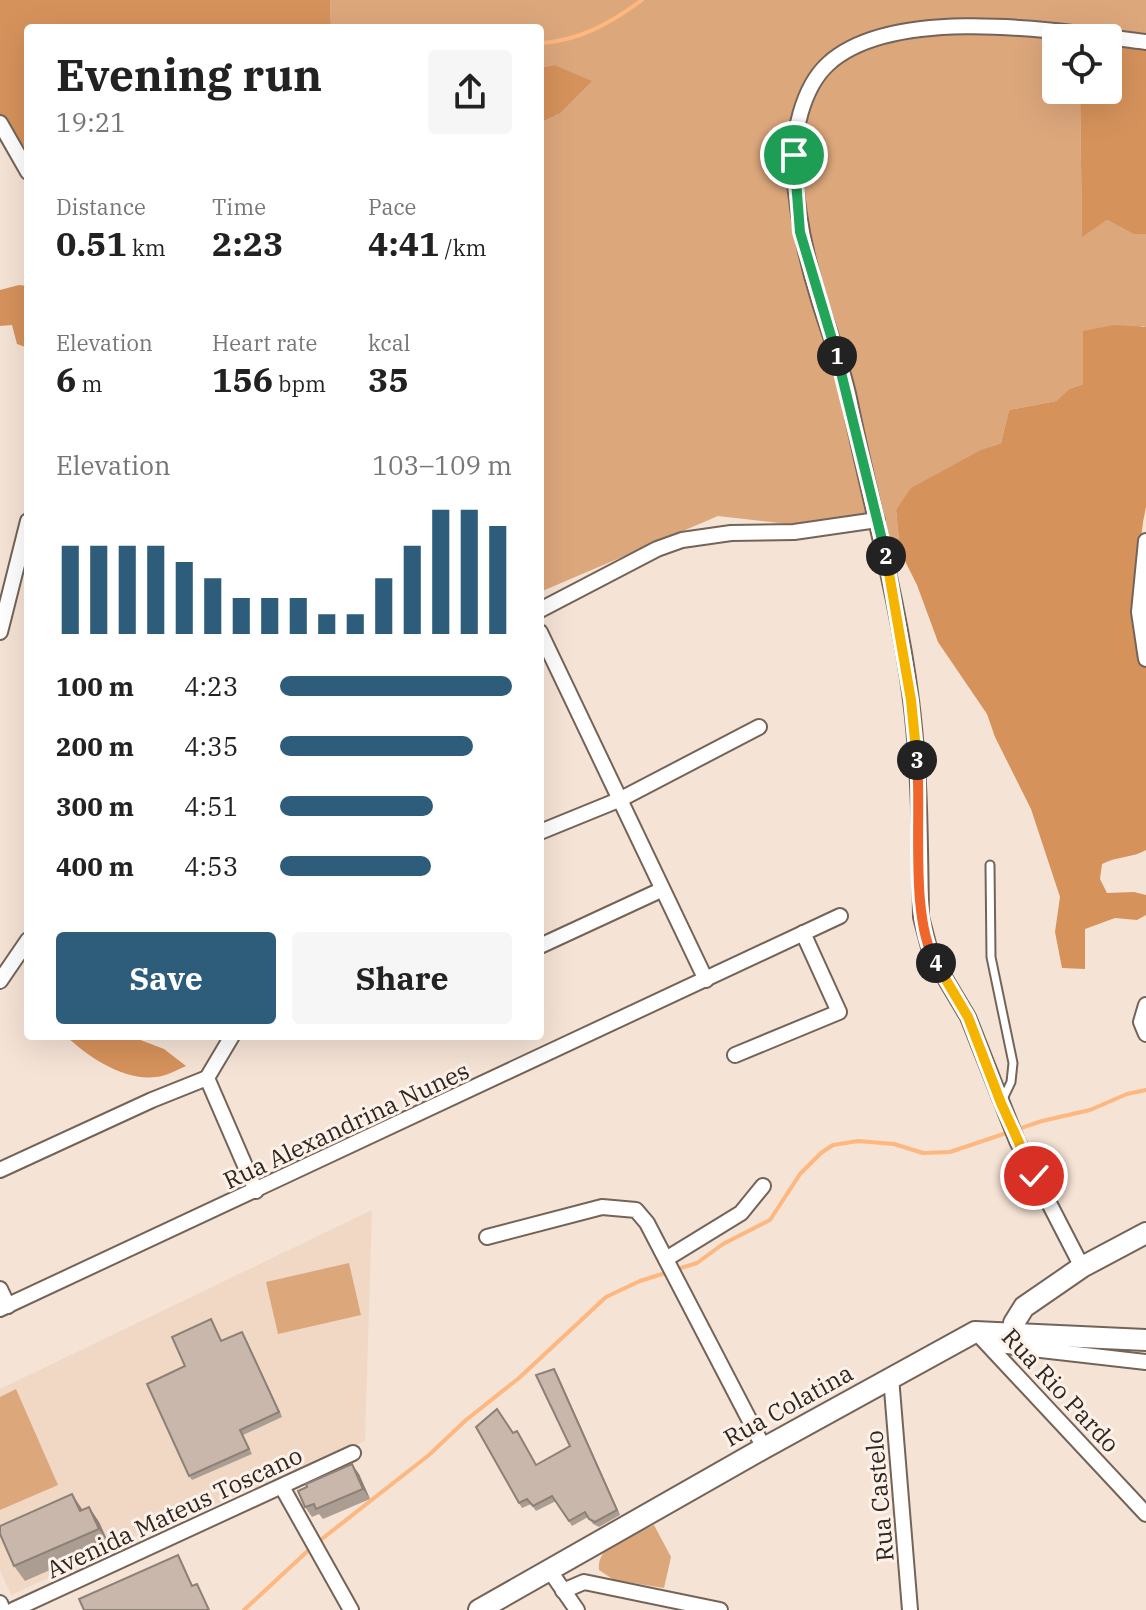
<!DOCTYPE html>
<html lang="en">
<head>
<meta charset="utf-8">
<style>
	:root { --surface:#fff; --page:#f6f6f6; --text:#222; --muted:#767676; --accent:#2d5d7b }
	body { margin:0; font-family:"IBM Plex Serif",serif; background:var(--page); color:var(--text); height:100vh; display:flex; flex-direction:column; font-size:30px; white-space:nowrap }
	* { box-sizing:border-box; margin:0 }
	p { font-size:26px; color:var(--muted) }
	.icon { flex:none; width:44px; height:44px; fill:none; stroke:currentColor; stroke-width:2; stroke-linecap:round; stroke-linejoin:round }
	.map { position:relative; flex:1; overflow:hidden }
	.sheet { position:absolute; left:24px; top:24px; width:520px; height:1016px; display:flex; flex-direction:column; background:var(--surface); border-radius:8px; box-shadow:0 8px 32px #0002 }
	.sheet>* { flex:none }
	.tools { position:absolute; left:1042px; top:24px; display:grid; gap:16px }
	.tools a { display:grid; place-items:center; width:80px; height:80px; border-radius:8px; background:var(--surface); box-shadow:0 8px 32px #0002; font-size:40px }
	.pin { position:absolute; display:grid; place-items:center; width:68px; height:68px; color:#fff; margin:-34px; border:4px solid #fff; border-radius:50%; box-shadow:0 2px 8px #0007 }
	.km { position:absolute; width:40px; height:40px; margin:-20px; border-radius:50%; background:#222; color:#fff; font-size:22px; line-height:40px; text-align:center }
	.round { display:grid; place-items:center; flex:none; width:84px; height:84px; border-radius:8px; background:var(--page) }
	.headline { display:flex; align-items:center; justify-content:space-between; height:136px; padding:0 32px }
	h1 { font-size:44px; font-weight:700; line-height:60px }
	.metrics { display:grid; grid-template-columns:repeat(3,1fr); gap:12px; height:136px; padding:8px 32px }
	.metrics div { display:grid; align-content:center }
	.metrics b { font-size:34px; font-weight:700 }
	.metrics small { font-size:22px; font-weight:400 }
	.metrics p { font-size:22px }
	.chart { height:224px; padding:16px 32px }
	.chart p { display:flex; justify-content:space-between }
	.chart svg { width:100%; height:144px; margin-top:8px; stroke:var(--accent); stroke-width:6 }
	.action { display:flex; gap:16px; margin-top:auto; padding:16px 32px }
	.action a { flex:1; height:92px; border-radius:8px; background:var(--accent); color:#fff; font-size:32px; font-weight:700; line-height:92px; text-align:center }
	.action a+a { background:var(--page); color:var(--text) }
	ul { padding:0 32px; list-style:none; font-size:26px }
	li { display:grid; grid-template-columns:128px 96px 1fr; align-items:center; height:60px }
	li i { height:20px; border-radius:10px; background:var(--accent) }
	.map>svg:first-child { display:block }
</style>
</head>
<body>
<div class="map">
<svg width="1146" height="1610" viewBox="0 0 1146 1610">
	<rect width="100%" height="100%" fill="#f5e3d5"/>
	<!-- built -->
	<path fill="#f0d8c5" d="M372,1210L365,1441L131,1540L11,1595L0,1570V1389Z"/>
	<!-- green -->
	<g fill="#dda77c">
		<path d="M330,0H1146V38H1056V90H1080L1082,236L1107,220L1133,234H1146V327L1142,326L1083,384L1069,389L1056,401L1009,410L1001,443C961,456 930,485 896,510L900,551L887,532L869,525L831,529L718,516L540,592V123L559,114L554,65L540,68V28H331Z"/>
		<path d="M349,1263L361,1315L278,1334L266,1282Z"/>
		<path d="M16,1389L58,1485L0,1510V1397Z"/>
		<path d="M654,1525L671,1557L664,1588L614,1580L599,1570C596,1543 634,1535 654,1525Z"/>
	</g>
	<!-- forest -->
	<g fill="#d6925b">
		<path d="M0,0H330L331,28H28V149L12,139L0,126Z"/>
		<path d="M1108,38H1146V234H1133L1107,220L1082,237L1080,90H1108Z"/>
		<path d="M554,65L592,81L559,114L540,123V68Z"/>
		<path d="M19,285L28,286V348L17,344L12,325L0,326V290Z"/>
		<path d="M1114,325L1146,327V507C1134,558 1144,607 1146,659C1146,723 1146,786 1146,850C1133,858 1117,856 1102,864L1100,879L1107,893L1134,892L1146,895V915L1137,920L1115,918L1085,929V969L1062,968L1055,932L1060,897L1031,809L995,737L987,714L938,642L917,585L900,551L896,510L911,488L981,450L1001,443L1009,410L1056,401L1069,389L1083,384V331Z"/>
		<path d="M66,1036H130L164,1049L186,1066C177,1070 166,1076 156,1077C124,1081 88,1057 66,1036Z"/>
	</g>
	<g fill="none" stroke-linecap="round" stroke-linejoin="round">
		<!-- stream -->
		<g stroke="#fdb77f" stroke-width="4">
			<path d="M540,43C579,41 611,23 642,0"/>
			<path d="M318,1542L429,1455L466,1420L519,1378L606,1297L640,1281L697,1263L723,1244L770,1220L800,1174L821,1153L833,1145L858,1141L894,1144L923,1153L950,1152L1042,1121L1090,1110L1127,1094L1146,1090"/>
			<path d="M244,1610L312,1547"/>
		</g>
		<defs>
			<path id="lane" d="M990,865L991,957L1013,1063L1011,1082L1002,1101"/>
			<g id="street">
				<path d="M0,123L28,172"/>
				<path d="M1146,541L1139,612L1146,659"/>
				<path d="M540,610L657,549L682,540L731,533L794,532L877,520"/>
				<path d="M0,632L28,521"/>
				<path d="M540,632L706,980"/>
				<path d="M540,832L621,799L759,727"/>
				<path d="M540,946L661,890"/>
				<path d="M0,981L28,940"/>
				<path d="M1146,1005L1141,1022L1146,1034"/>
				<path d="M232,1036L207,1078L256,1191"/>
				<path d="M735,1055L839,1012L803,933"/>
				<path d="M0,1170L152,1100L207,1078"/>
				<path d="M487,1237L602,1207L636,1210L647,1223L764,1448"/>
				<path d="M666,1259L741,1213L763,1186"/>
				<path d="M1082,1267L1017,1141L968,1017L931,955L921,917C920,844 920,772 911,700C898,597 869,499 849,398C842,365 829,333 819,300C806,258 797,215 794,170C792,136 802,88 828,64C895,3 1064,32 1146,42"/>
				<path d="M0,1289L8,1306"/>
				<path d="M0,1309L840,916"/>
				<path d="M976,1332L1146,1514"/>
				<path d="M989,1344L1146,1362"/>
				<path d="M891,1377L910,1610"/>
				<path d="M282,1487L351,1610"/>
				<path d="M550,1571L577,1610"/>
				<path d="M563,1591L584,1582L720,1610"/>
				<path d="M0,1603L3,1610"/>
				<path d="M13,1610L353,1453"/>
			</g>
			<g id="secondary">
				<path d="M1013,1333L1014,1323L1024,1307L1082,1267L1146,1233"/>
				<path d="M479,1610L764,1448L975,1332L1146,1340"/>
			</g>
		</defs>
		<!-- lane casing -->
		<use href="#lane" stroke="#746458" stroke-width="11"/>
		<!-- street casing -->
		<use href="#street" stroke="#746458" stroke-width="18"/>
		<!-- secondary casing -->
		<use href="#secondary" stroke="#746458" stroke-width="24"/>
		<!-- lane -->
		<use href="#lane" stroke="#fff" stroke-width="7"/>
		<!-- street -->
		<use href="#street" stroke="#fff" stroke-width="14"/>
		<!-- secondary -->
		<use href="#secondary" stroke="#fff" stroke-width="20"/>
	</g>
	<!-- wall -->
	<g fill="#ac9d92">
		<path d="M211,1319L222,1341L245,1337L282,1417L243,1435L252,1454L192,1480L189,1476L185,1366Z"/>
		<path d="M554,1369L557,1374L620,1515L599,1527L593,1524L588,1517L572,1526L556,1501L536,1511L531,1504L522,1508L519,1503L513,1433L517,1431L536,1465L570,1446Z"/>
		<path d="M359,1474L370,1499L323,1519L319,1514L312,1517L305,1507Z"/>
		<path d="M89,1507L99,1522L109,1544L25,1581L14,1566L83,1510Z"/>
	</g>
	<!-- shaded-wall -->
	<g fill="#8c8077">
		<path d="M242,1332L245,1337L282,1417L279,1412Z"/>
		<path d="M554,1369L557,1374L620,1515L617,1510Z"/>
		<path d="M352,1464L359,1474L370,1499L363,1489Z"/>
		<path d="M72,1494L82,1509L90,1526L80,1511Z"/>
		<path d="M89,1507L99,1522L109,1544L99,1529Z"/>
	</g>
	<!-- building -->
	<g fill="#c8b7aa" stroke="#8c8077" stroke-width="2">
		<path d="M211,1319L221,1341L242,1332L279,1412L240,1430L249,1449L189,1476L147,1384L185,1366L172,1337Z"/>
		<path d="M554,1369L617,1510L595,1522L589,1519L585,1512L569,1521L552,1496L533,1506L527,1499L519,1503L476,1427L497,1409L513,1433L517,1431L536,1465L570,1446L536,1375Z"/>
		<path d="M352,1464L363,1489L316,1509L314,1504L305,1507L298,1491L307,1487L306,1484Z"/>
		<path d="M72,1494L80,1511L89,1507L99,1529L14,1566L0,1534V1526Z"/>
		<path d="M178,1555L192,1586L197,1584L209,1610H84L79,1599Z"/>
	</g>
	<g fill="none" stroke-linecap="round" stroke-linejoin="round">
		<defs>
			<path id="split-1" d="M794,155L800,232L837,356"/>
			<path id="split-2" d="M837,356L886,556"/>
			<path id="split-3" d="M886,556L911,700L917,760"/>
			<path id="split-4" d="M917,760C922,815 909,918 936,963"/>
			<path id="split-5" d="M936,963L968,1017L1001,1103L1034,1176"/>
		</defs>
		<!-- split-1 casing -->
		<use href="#split-1" stroke="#fff" stroke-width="16"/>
		<!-- split-2 casing -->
		<use href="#split-2" stroke="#fff" stroke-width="16"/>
		<!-- split-3 casing -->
		<use href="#split-3" stroke="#fff" stroke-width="16"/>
		<!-- split-4 casing -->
		<use href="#split-4" stroke="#fff" stroke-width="16"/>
		<!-- split-5 casing -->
		<use href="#split-5" stroke="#fff" stroke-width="16"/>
		<!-- split-1 -->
		<use href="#split-1" stroke="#22a559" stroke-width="10"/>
		<!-- split-2 -->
		<use href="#split-2" stroke="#22a559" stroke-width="10"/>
		<!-- split-3 -->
		<use href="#split-3" stroke="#f5b400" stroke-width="10"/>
		<!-- split-4 -->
		<use href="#split-4" stroke="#f0652b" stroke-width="10"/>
		<!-- split-5 -->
		<use href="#split-5" stroke="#f5b400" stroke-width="10"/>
	</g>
	<g text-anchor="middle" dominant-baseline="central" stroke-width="6" stroke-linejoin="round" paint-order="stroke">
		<!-- street labels -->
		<g font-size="24" fill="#2d2722" stroke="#fdf1e9">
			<text transform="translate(346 1125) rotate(-25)">Rua Alexandrina Nunes</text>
			<text transform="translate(1061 1390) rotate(47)">Rua Rio Pardo</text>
			<text transform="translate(788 1405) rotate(-29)">Rua Colatina</text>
			<text transform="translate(879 1496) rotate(-95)">Rua Castelo</text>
			<text transform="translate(174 1512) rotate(-25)">Avenida Mateus Toscano</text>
		</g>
	</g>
</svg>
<div class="tools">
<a><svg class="icon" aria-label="locate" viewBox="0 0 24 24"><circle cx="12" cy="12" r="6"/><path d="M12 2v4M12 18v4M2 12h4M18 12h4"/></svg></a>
</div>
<div class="pin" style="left:794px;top:155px;background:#1e9e55"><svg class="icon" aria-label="arrive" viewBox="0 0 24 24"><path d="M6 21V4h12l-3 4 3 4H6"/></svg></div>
<div class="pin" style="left:1034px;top:1176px;background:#d93025"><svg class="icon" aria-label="check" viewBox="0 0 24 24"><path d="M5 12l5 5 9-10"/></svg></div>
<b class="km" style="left:837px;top:356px">1</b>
<b class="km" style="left:886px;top:556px">2</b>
<b class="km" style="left:917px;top:760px">3</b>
<b class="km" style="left:936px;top:963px">4</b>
<section class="sheet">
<div class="headline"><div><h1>Evening run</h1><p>19:21</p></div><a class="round"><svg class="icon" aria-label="share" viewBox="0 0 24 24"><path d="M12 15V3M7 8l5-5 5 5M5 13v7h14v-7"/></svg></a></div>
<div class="metrics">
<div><p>Distance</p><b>0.51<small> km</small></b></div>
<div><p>Time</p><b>2:23</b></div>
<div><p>Pace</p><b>4:41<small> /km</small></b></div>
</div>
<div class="metrics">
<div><p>Elevation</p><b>6<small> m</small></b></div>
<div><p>Heart rate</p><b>156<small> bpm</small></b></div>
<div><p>kcal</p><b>35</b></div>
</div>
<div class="chart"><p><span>Elevation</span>103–109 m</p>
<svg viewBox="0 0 160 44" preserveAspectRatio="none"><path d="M5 44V17M15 44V17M25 44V17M35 44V17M45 44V22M55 44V27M65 44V33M75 44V33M85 44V33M95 44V38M105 44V38M115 44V27M125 44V17M135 44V6M145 44V6M155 44V11"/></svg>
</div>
<ul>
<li><b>100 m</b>4:23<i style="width:100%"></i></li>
<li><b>200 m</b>4:35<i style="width:83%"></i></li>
<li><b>300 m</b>4:51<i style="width:66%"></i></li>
<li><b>400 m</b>4:53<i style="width:65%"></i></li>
</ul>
<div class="action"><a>Save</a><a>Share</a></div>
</section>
</div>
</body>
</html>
